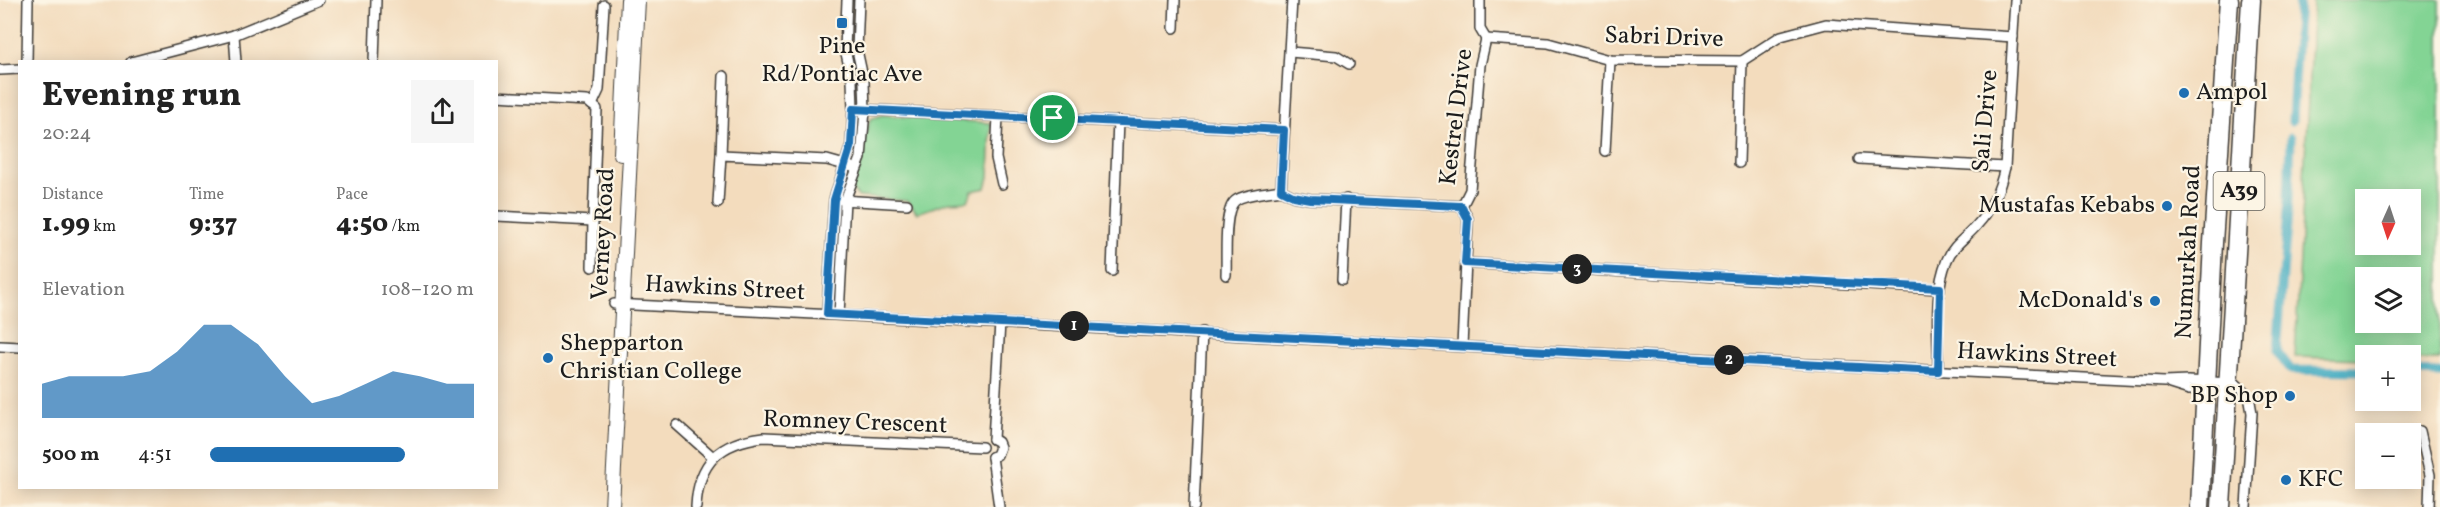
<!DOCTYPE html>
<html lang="en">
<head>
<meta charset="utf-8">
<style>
	:root { --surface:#fff; --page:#f6f6f6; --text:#222; --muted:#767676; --accent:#1f6fb2 }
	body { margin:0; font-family:Vollkorn,serif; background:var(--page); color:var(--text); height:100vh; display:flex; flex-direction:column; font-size:22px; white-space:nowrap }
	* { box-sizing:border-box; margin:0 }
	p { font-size:20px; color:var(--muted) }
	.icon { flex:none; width:33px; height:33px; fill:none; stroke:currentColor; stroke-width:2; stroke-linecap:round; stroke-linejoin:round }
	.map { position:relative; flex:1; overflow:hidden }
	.side { position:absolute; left:18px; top:60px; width:480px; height:429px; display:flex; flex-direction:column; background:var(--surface); border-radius:0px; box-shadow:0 3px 15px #0003 }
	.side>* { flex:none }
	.needle { width:39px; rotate:183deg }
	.buttons { position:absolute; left:2355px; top:189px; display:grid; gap:12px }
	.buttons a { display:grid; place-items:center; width:66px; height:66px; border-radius:0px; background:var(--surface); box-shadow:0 3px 15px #0003; font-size:30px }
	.pin { position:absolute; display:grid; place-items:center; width:51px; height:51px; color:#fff; margin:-26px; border:3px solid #fff; border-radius:50%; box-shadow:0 2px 6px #0007 }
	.km { position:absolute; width:30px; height:30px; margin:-15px; border-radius:50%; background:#222; color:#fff; font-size:16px; line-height:30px; text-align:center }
	.round { display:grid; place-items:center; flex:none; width:63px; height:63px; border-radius:0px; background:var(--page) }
	.overview { display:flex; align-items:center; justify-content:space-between; height:102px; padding:0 24px }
	h1 { font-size:33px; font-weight:800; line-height:45px }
	.metrics { display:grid; grid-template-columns:repeat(3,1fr); gap:9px; height:102px; padding:6px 24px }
	.metrics div { display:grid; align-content:center }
	.metrics b { font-size:26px; font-weight:800 }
	.metrics small { font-size:16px; font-weight:400 }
	.metrics p { font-size:16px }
	.chart { height:168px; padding:12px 24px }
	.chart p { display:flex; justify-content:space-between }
	.chart svg { width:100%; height:108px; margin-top:6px; fill:var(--accent); opacity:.7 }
	ul { padding:0 24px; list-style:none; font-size:20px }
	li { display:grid; grid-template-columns:96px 72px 1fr; align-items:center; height:45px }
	li i { height:15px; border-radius:8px; background:var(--accent) }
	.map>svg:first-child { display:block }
</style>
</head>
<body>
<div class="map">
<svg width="2440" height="507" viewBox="0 0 2440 507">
	<rect width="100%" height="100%" fill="#fcf5e5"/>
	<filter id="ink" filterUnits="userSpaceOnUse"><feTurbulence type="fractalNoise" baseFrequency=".0167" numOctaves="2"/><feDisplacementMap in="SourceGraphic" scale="12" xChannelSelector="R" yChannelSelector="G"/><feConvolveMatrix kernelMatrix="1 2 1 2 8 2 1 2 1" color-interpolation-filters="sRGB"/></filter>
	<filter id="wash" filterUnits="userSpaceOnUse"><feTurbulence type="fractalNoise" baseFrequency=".008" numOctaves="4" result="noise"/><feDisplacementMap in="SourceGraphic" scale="24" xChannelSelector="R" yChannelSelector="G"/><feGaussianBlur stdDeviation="1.35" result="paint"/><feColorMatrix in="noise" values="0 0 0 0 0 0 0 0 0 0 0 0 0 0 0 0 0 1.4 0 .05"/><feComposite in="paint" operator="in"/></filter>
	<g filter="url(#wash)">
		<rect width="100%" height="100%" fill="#f3dcbd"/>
		<!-- green -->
		<g fill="#83d494" stroke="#507858" stroke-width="1.5" fill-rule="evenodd">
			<path d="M2313,0H2440V360H2411L2410,356H2366L2365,359L2295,357ZM2366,200H2410V244H2366ZM2366,278H2410V322H2366Z"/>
			<path d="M882,115L991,123L989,177L986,188L972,191L968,201L949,202L917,213L908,201L859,197L851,189L870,119Z"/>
		</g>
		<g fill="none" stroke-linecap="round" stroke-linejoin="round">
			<!-- canal -->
			<g stroke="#41aac1" stroke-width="9">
				<path d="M2292,121L2299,0"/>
				<path d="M2291,137L2289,199L2277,351L2291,370L2366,371"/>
				<path d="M2410,372L2440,373"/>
			</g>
		</g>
	</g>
	<g filter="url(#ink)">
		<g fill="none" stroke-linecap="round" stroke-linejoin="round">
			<defs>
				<g id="street">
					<path d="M1292,0L1281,190L1293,196L1310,199L1462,206"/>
					<path d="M1174,28L1175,0"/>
					<path d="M234,35L236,62"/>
					<path d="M1486,39L1548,43L1610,60L1742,61L1781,36L1826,24L2013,37"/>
					<path d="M1290,52L1336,56L1349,64"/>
					<path d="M27,62L28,0"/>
					<path d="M131,62L234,35L319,0"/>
					<path d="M374,62L376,0"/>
					<path d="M0,70L20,69"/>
					<path d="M496,96L587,101L597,109L593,221L496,216"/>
					<path d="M592,105L599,90L604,5"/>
					<path d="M853,109L1284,130"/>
					<path d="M998,116L996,158L1002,184"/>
					<path d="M1605,151L1610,60"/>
					<path d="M721,155L724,76"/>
					<path d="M1859,159L2005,167"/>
					<path d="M1739,163L1742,61"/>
					<path d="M841,200L907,204"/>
					<path d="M718,203L721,155L827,160L852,167"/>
					<path d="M1465,263L1940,289"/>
					<path d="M592,267L593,221"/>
					<path d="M1112,271L1118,121"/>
					<path d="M1226,275C1227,258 1223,211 1235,201C1243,194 1270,192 1281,190"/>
					<path d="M1342,280L1346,199"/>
					<path d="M614,304L2164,382L2188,381L2235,383L2249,396L2252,413L2246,507"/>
					<path d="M827,314L834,200L851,145L853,109L852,80L845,49L847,0"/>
					<path d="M839,315L845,200L861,158L865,110L864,82L857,50L859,0"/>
					<path d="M0,346L20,347"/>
					<path d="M1462,346L1468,219L1462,206L1470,190L1480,65L1486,39L1480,29V0"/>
					<path d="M1938,371C1939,336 1933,293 1947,260C1953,245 1967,237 1977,225C1992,209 2000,189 2005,167L2015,0"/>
					<path d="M2170,384L2189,390L2209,389"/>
					<path d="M677,425L713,457"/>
					<path d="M2420,431L2430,475L2429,507"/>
					<path d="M993,439L1000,323"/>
					<path d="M992,457L999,507"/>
					<path d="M992,457L997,455L1000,447L998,442L993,439"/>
					<path d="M696,507C698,462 720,442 764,437L982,447"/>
					<path d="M1194,507L1202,332"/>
				</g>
				<g id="secondary">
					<path d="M621,154L628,0"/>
					<path d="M612,507L638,0"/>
				</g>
				<g id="highway">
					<path d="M2200,507L2213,243L2229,0"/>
					<path d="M2221,507L2251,0"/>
				</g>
			</defs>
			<!-- street casing -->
			<use href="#street" stroke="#3c3934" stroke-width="12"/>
			<!-- secondary casing -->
			<use href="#secondary" stroke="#3c3934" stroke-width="16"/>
			<!-- highway casing -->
			<use href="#highway" stroke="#3c3934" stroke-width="21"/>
			<!-- street -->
			<use href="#street" stroke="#fff" stroke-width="9"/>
			<!-- secondary -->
			<use href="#secondary" stroke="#fff" stroke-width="14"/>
			<!-- highway -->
			<use href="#highway" stroke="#fff" stroke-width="18"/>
		</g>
	</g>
	<g fill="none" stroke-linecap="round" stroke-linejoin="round" filter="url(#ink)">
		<defs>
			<path id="route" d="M853,109L1284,130L1281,190L1293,196L1310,199L1461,206L1468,219L1465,263L1940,288L1938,371L827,314L834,200L851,145Z"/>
		</defs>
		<!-- route casing -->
		<use href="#route" stroke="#fff" stroke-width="12"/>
		<!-- route -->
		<use href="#route" stroke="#1f6fb2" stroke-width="8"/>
	</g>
	<!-- markers -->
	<g fill="#1f6fb2" stroke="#fcf5e5" stroke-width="2">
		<rect x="836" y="17" width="12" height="12" rx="3"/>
		<circle cx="2184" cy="93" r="6"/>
		<circle cx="2167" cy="206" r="6"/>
		<circle cx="2155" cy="301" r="6"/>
		<circle cx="548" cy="358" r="6"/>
		<circle cx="2290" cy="396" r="6"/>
		<circle cx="2286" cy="480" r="6"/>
	</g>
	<g text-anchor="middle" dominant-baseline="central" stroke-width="4.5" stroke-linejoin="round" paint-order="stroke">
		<!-- shield labels -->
		<rect fill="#fcf5e5" stroke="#5f5d58" stroke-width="1.5" x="2213.5" y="172" width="51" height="38" rx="4.5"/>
		<g font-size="22" font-weight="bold" fill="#1c1c1c">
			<text x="2239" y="191">A39</text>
		</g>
		<!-- street labels -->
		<g font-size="24" fill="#1c1c1c" stroke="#fcf5e5">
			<text transform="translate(1664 38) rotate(2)">Sabri Drive</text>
			<text transform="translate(1457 117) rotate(-83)">Kestrel Drive</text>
			<text transform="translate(1986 121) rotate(-85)">Sali Drive</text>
			<text transform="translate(604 234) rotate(-87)">Verney Road</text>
			<text transform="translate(2189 252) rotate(-87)">Numurkah Road</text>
			<text transform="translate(725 289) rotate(3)">Hawkins Street</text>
			<text transform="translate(2037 356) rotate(3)">Hawkins Street</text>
			<text transform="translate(855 423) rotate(2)">Romney Crescent</text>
		</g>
		<!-- poi labels -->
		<g font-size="24" fill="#1c1c1c" stroke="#fcf5e5" text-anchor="start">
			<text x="842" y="47" text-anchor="middle">Pine<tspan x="842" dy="28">Rd/Pontiac Ave</tspan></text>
			<text x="2196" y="93">Ampol</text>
			<text x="2155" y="206" text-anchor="end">Mustafas Kebabs</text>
			<text x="2143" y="301" text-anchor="end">McDonald's</text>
			<text x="560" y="344">Shepparton<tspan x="560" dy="28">Christian College</tspan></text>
			<text x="2278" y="396" text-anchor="end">BP Shop</text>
			<text x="2298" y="480">KFC</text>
		</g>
	</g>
</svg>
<div class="buttons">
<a><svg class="needle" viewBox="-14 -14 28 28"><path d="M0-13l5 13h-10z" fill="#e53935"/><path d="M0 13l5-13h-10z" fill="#767676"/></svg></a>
<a><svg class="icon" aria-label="layers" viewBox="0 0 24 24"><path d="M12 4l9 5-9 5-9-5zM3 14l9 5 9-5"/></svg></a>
<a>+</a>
<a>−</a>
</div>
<div class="pin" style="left:1053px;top:118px;background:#1e9e55"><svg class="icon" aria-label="arrive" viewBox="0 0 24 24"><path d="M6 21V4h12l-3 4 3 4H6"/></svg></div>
<b class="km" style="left:1074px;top:326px">1</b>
<b class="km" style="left:1729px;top:360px">2</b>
<b class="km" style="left:1577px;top:269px">3</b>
<section class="side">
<div class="overview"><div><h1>Evening run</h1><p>20:24</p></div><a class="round"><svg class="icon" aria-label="share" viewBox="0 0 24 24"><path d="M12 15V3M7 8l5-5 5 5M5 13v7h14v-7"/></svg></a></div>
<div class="metrics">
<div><p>Distance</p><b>1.99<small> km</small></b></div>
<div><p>Time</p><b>9:37</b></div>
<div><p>Pace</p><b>4:50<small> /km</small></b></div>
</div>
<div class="chart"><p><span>Elevation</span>108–120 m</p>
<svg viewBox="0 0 160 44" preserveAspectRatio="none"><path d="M0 44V30L10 27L20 27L30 27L40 25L50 17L60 6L70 6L80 14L90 27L100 38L110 35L120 30L130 25L140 27L150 30L160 30V44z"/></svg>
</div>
<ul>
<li><b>500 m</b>4:51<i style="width:74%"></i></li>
</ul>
</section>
</div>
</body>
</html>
